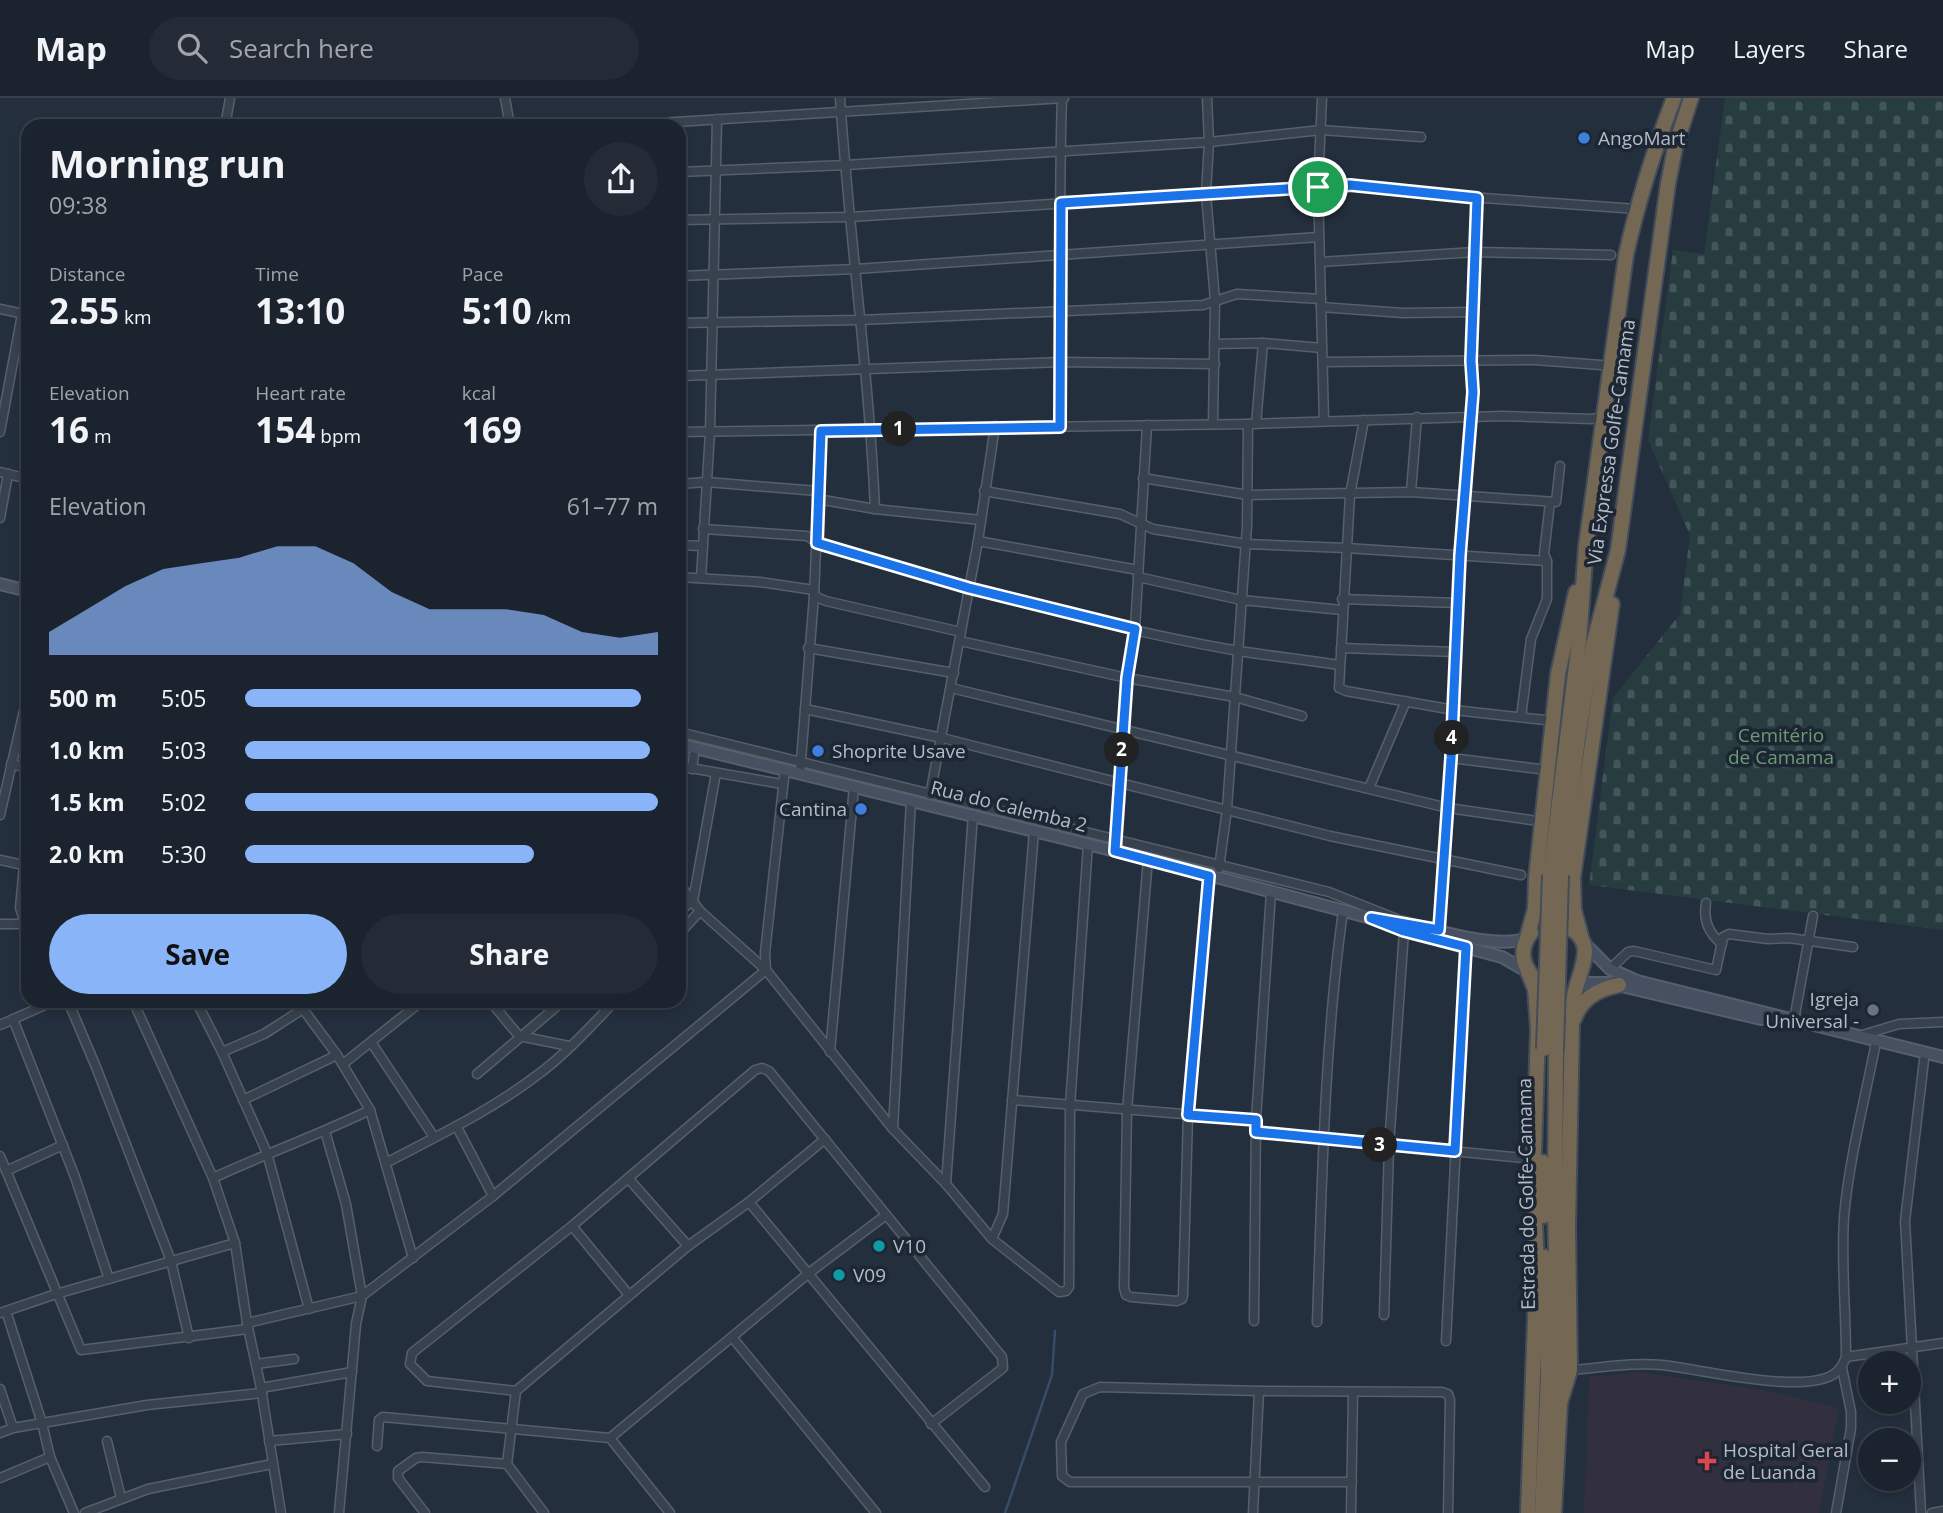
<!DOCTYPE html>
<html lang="en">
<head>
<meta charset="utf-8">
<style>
	:root { --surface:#1b232e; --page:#242b36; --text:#f1f3f6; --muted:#a0a4aa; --line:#39404a; --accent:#8ab4f8 }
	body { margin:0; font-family:"Open Sans",sans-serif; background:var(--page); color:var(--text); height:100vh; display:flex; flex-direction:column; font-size:26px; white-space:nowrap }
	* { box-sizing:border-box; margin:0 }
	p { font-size:23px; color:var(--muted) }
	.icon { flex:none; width:38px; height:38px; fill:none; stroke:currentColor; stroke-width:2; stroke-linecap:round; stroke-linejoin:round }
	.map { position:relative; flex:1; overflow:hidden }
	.sheet { position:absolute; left:21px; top:21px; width:665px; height:889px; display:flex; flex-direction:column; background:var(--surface); border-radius:21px; box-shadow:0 4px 10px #0003,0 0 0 2px var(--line) }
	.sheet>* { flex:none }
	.controls { position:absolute; left:1858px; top:1253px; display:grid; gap:14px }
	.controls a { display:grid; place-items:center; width:63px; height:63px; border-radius:50%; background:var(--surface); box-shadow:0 4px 10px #0003,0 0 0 2px var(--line); font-size:35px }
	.pin { position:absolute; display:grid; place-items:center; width:60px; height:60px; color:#fff; margin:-30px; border:4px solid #fff; border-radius:50%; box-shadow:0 2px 7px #0007 }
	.km { position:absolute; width:35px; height:35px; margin:-18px; border-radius:50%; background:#222; color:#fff; font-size:19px; line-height:35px; text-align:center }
	.round { display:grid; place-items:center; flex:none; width:74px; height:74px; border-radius:37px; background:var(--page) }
	.overview { display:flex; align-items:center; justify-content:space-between; height:119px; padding:0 28px }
	h1 { font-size:38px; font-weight:700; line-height:52px }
	.stats { display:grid; grid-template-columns:repeat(3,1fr); gap:10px; height:119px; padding:7px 28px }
	.stats div { display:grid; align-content:center }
	.stats b { font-size:35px; font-weight:700 }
	.stats small { font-size:19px; font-weight:400 }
	.stats p { font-size:19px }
	.chart { height:196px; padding:14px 28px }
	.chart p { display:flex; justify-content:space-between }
	.chart svg { width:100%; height:126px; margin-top:7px; fill:var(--accent); opacity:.7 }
	.primary-button { display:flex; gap:14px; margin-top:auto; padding:14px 28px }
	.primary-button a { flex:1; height:80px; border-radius:42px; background:var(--accent); color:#111; font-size:28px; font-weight:700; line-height:80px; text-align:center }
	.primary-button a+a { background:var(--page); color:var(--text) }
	ul { padding:0 28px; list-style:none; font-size:23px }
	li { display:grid; grid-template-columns:112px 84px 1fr; align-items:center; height:52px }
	li i { height:18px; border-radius:9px; background:var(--accent) }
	header { display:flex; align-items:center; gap:42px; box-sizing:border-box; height:98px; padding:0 35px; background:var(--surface); border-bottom:2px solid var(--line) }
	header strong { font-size:33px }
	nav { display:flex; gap:38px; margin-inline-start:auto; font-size:24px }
	.search { width:490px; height:63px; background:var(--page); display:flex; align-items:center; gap:18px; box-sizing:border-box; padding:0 24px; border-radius:38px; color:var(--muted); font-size:26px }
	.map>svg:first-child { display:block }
</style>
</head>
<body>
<header>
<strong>Map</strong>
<div class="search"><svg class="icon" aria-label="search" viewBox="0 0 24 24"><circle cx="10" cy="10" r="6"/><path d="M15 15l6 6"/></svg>Search here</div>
<nav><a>Map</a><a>Layers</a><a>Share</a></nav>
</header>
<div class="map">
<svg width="1943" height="1415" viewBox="0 0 1943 1415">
	<defs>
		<pattern id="cemetery-stones" width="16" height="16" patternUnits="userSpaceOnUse" patternTransform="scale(1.75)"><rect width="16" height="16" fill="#263c3f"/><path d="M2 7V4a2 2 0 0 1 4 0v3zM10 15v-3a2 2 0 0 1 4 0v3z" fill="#435659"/></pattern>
	</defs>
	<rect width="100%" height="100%" fill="#242f3e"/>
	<!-- medical -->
	<path fill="#32303f" d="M1640,1274L1774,1294L1839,1310L1819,1415H1584L1589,1279Z"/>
	<!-- cemetery -->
	<path fill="url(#cemetery-stones)" d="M1725,0H1943V832L1589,787L1613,600L1680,516L1690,437L1648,342L1673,152L1704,156Z"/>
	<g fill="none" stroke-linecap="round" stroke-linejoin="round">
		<!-- stream -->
		<path stroke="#394c67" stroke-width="2.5" d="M1005,1415L1052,1277L1055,1233"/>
		<defs>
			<g id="street">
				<path d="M505,0L510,28"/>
				<path d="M840,0C849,137 869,274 875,411"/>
				<path d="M1207,0L1209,44L1206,96L1215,202L1213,326"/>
				<path d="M1322,0L1318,89L1324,323"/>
				<path d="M225,28L230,0"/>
				<path d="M611,28L1064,0"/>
				<path d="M679,74L846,67L1209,44L1321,32L1421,39"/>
				<path d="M679,122L850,119L1350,87L1427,96L1637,111"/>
				<path d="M1320,164L1475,154L1611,157"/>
				<path d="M679,178L856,171L1319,139"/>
				<path d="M1321,209L1403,215L1473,214"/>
				<path d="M0,211L28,217"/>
				<path d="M679,225L860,222L1203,207L1237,196L1321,201"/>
				<path d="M1214,246L1263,245L1322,250"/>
				<path d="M1323,264L1535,262L1601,267"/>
				<path d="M679,278L1061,264L1215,266"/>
				<path d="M1364,322L1350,397L1339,590L1346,593L1454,612L1545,622"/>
				<path d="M1256,326L1263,245"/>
				<path d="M1060,329C1062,219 1058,110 1062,0"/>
				<path d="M0,334L22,216"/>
				<path d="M679,334L1248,326L1503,318L1591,321L1598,320L1602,315"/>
				<path d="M0,374L28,381"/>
				<path d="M1143,380L1248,397L1411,394L1556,404L1560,368"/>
				<path d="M679,386L707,384L817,393"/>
				<path d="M984,393L1120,416L1153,431L1246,446L1346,450L1547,463L1544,456L1550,404"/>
				<path d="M1411,394L1417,319"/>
				<path d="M817,401L875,411L981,422"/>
				<path d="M0,420L8,376"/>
				<path d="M703,431L807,438L825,449C962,488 1099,529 1239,553C1272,558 1306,562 1339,567"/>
				<path d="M978,443L1138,472"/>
				<path d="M679,447L702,448"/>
				<path d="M679,479L760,484L814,492"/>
				<path d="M1138,479L1241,502L1342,512"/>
				<path d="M701,480L710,334L717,21"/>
				<path d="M814,498L826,503L961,534"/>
				<path d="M1342,501L1457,505"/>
				<path d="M960,543L1127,580L1235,599L1302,618"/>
				<path d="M808,550L954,575"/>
				<path d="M1341,550L1457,554"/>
				<path d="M951,590L1448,710L1531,722"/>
				<path d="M805,611L942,640L1330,738L1521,777"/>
				<path d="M1521,619L1531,541L1547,501V463"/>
				<path d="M679,634L1329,794L1397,821"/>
				<path d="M1451,660L1539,671"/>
				<path d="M11,666L28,670"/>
				<path d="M679,668L782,686"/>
				<path d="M692,671L695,650"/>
				<path d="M800,675L814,498L821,333"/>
				<path d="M1369,690L1406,603"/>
				<path d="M930,697L978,443L995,328"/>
				<path d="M0,717L28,595"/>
				<path d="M1115,746L1127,580L1135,531L1147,327"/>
				<path d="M1148,761L1127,1012L1124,1190L1126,1197L1131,1199L1177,1203L1182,1201L1183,1197L1188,1017L1209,778"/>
				<path d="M0,762L28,768"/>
				<path d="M24,767L20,810L28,834"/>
				<path d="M1219,770L1227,711L1247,428L1248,326"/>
				<path d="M679,786L700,813L766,872L893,1031L946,1086L992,1141L1059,1194L1066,1193L1069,1189L1070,1008L1088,746"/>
				<path d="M1706,805C1703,822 1708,835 1722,846"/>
				<path d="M679,813L693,803L716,675"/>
				<path d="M0,826H23"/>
				<path d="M1439,832L1454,612L1460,457L1473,294L1470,263L1477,100"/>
				<path d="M679,836L700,813"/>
				<path d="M1610,871L1628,854L1634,853L1716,872L1723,839L1729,836L1768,841L1789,840L1853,849"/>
				<path d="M766,872L765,855L785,671"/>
				<path d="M68,903L96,969L171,1163L189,1240"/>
				<path d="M133,903L213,1080L235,1145L247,1225L261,1290L281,1415"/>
				<path d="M196,903L222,954L267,1055L309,1211"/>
				<path d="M297,903L337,957L370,1012L413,1160"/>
				<path d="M490,903L519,938L569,948"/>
				<path d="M13,921L75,1079L109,1181"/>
				<path d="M1794,922L1813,818"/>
				<path d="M0,927L54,903"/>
				<path d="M1859,938L1899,926L1943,924"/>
				<path d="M371,944L434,1039"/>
				<path d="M222,954L264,936L303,911"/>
				<path d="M830,954L854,688"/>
				<path d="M343,966L422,903"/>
				<path d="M477,976L563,903"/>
				<path d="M243,1002L337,957"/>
				<path d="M1012,1002L1256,1022"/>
				<path d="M457,1029L493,1098"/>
				<path d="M893,1031L911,702"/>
				<path d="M1256,1034L1533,1061"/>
				<path d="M0,1058L81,1252L248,1231"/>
				<path d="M386,1065C437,1038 490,1013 536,978C565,957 590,929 615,903"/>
				<path d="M6,1073L63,1047"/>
				<path d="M213,1080C265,1056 318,1037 370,1012"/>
				<path d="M628,1080L688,1148"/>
				<path d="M946,1086L973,717"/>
				<path d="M749,1104L985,1389"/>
				<path d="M572,1128L629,1197"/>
				<path d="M992,1141L1003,1116L1034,733"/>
				<path d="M6,1213L42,1325L50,1359L74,1415"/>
				<path d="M0,1215L56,1196L235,1145"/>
				<path d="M1384,1217L1389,1048L1404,833"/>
				<path d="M1254,1223L1256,1022L1271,794"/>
				<path d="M1317,1224C1322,1087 1324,949 1343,813"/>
				<path d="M247,1225L362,1198L346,1106L325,1033"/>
				<path d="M732,1239L876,1415"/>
				<path d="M1446,1243L1466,849"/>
				<path d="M1846,1259L1943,1245"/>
				<path d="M256,1266L294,1261"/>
				<path d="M1570,1272C1601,1270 1632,1264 1662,1267C1701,1271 1803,1297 1834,1276C1841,1271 1843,1266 1846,1259C1846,1212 1841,1165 1844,1119C1849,1062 1864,1005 1875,949"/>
				<path d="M261,1290L352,1274"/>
				<path d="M0,1291L13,1330"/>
				<path d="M516,1293L427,1283L410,1266L412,1255L572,1128L755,972L762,970L769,973L1002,1259L1003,1270L931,1326"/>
				<path d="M0,1335L13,1330L147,1307L262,1295"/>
				<path d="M610,1340L809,1175L886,1117"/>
				<path d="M107,1343L121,1400"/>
				<path d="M269,1343L347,1336"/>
				<path d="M377,1348L379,1322L383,1319L610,1340L670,1415"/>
				<path d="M507,1366L544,1415"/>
				<path d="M0,1380L50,1359"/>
				<path d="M1352,1384H1070L1062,1378L1061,1344L1083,1296L1100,1289L1259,1293L1442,1294L1448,1296L1450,1302L1448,1415"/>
				<path d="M85,1415L148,1391L272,1366"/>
				<path d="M339,1415L356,1226L362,1198L493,1098L766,872"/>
				<path d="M425,1415L398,1380V1373L416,1360L422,1359L507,1366L516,1293L688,1148L749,1104L825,1041"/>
				<path d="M1253,1415L1259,1293"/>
				<path d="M1351,1415L1353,1294"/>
				<path d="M1836,1415L1851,1330V1314L1842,1270"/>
				<path d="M1921,1415L1905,1123L1924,962"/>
				<path d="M1932,1415L1943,1413"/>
			</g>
			<g id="secondary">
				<path d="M0,486L28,493"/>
				<path d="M679,646L1148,761L1371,820L1404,833L1502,859L1528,874"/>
				<path d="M1390,822C1426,828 1495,853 1527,840"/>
				<path d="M1584,845L1610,871L1637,883L1943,959"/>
				<path d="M1579,885H1609L1761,921"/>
			</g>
			<g id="highway">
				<path d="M1550,777L1579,544L1586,448L1626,157C1638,103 1654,52 1674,0"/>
				<path d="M1561,777L1578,640L1593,547L1618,452L1668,86L1675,50L1691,0"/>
				<path d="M1531,835C1520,849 1521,865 1533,879"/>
				<path d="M1581,838L1574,812L1573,780L1612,506"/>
				<path d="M1527,840L1535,811L1536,780L1558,576L1576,494"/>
				<path d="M1574,921C1582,900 1598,891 1619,887"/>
				<path d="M1543,1064L1544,1118"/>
				<path d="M1560,1305L1570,1272L1568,1127L1572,925C1573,916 1572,907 1574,898C1579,871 1601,842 1563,827"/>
				<path d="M1528,1415L1537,1166L1533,1085L1538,931L1535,891L1528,874"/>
				<path d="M1542,1415L1548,1278L1545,1159"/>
				<path d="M1554,1415L1560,1305L1555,1113L1556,952"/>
			</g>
		</defs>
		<!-- street casing -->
		<use href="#street" stroke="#565f6c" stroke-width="11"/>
		<!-- secondary casing -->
		<use href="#secondary" stroke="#565f6c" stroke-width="14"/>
		<!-- highway casing -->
		<use href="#highway" stroke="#434c59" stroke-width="18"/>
		<!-- street -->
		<use href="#street" stroke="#38414e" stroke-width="8"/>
		<!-- secondary -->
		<use href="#secondary" stroke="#465061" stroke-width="10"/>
		<!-- highway -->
		<use href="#highway" stroke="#746855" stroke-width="14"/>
		<defs>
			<g id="highway-bridge">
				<path d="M1544,951L1550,777"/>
				<path d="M1556,952L1561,777"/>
			</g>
		</defs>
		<!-- highway-bridge casing -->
		<use href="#highway-bridge" stroke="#434c59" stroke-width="18" stroke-linecap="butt"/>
		<!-- highway-bridge -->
		<use href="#highway-bridge" stroke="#746855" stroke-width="14"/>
	</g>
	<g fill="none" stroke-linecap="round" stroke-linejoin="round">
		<defs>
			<path id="route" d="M1350,87L1477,100L1471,263L1473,294L1460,457L1451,660L1439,832L1371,820L1404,833L1466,849L1455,1053L1256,1034V1022L1188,1017L1209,778L1115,753L1127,580L1135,531L969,490L817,445L821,333L1060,329L1061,105Z"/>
		</defs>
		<!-- route casing -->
		<use href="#route" stroke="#fff" stroke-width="14"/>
		<!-- route -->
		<use href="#route" stroke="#1a73e8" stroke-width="9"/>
	</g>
	<!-- markers -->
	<g fill="#3f7fe0" stroke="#1d2633" stroke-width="2.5">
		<circle cx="1584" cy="40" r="7"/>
		<circle cx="818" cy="653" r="7"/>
		<circle cx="861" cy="711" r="7"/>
	</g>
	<circle fill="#6b7280" stroke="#1d2633" stroke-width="2.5" cx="1873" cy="912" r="7"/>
	<g fill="#0f9aa8" stroke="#1d2633" stroke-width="2.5">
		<circle cx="879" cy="1148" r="7"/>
		<circle cx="839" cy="1177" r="7"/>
	</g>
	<path fill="#e0444e" stroke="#1d2633" stroke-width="2.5" d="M1703.5 1352.5h7v7h7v7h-7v7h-7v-7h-7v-7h7z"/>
	<g text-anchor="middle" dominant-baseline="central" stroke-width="7" stroke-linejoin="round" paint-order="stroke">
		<!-- poi labels -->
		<g font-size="19" fill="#b4bcc9" stroke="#1d2633" text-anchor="start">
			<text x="1598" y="40">AngoMart</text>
			<text x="832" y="653">Shoprite Usave</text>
			<text x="847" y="711" text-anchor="end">Cantina</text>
			<text x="1859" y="901" text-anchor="end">Igreja<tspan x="1859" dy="22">Universal -</tspan></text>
			<text x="893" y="1148">V10</text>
			<text x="853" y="1177">V09</text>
			<text x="1723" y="1352">Hospital Geral<tspan x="1723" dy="22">de Luanda</tspan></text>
		</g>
		<!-- street labels -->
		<g font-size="19" fill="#b4bcc9" stroke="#1d2633">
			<text transform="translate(1611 344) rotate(-82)">Via Expressa Golfe-Camama</text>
			<text transform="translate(1009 708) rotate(14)">Rua do Calemba 2</text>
			<text transform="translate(1526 1096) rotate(-91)">Estrada do Golfe-Camama</text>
		</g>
		<!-- park labels -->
		<g font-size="19" fill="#6b9a76" stroke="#1d2633">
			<text x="1781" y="637">Cemitério<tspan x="1781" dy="22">de Camama</tspan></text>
		</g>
	</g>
</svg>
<div class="controls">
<a>+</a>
<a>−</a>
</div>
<div class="pin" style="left:1318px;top:89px;background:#1e9e55"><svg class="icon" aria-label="arrive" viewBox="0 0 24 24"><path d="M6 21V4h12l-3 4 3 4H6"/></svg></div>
<b class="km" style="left:899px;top:331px">1</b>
<b class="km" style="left:1122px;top:652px">2</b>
<b class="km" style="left:1380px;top:1047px">3</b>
<b class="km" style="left:1452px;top:640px">4</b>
<section class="sheet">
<div class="overview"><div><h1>Morning run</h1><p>09:38</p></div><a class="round"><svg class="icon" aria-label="share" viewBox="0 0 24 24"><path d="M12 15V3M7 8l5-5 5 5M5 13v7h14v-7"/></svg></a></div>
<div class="stats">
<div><p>Distance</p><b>2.55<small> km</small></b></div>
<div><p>Time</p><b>13:10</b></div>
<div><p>Pace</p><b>5:10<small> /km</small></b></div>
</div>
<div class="stats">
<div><p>Elevation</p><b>16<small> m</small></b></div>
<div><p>Heart rate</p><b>154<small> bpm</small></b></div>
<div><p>kcal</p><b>169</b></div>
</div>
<div class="chart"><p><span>Elevation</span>61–77 m</p>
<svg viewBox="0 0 160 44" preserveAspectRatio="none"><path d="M0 44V36L10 28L20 20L30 14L40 12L50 10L60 6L70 6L80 12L90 22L100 28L110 28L120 28L130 30L140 36L150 38L160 36V44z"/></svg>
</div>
<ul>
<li><b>500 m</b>5:05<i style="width:96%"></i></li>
<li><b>1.0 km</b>5:03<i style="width:98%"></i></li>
<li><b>1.5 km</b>5:02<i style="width:100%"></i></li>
<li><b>2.0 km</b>5:30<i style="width:70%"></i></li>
</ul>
<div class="primary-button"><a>Save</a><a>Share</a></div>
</section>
</div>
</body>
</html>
